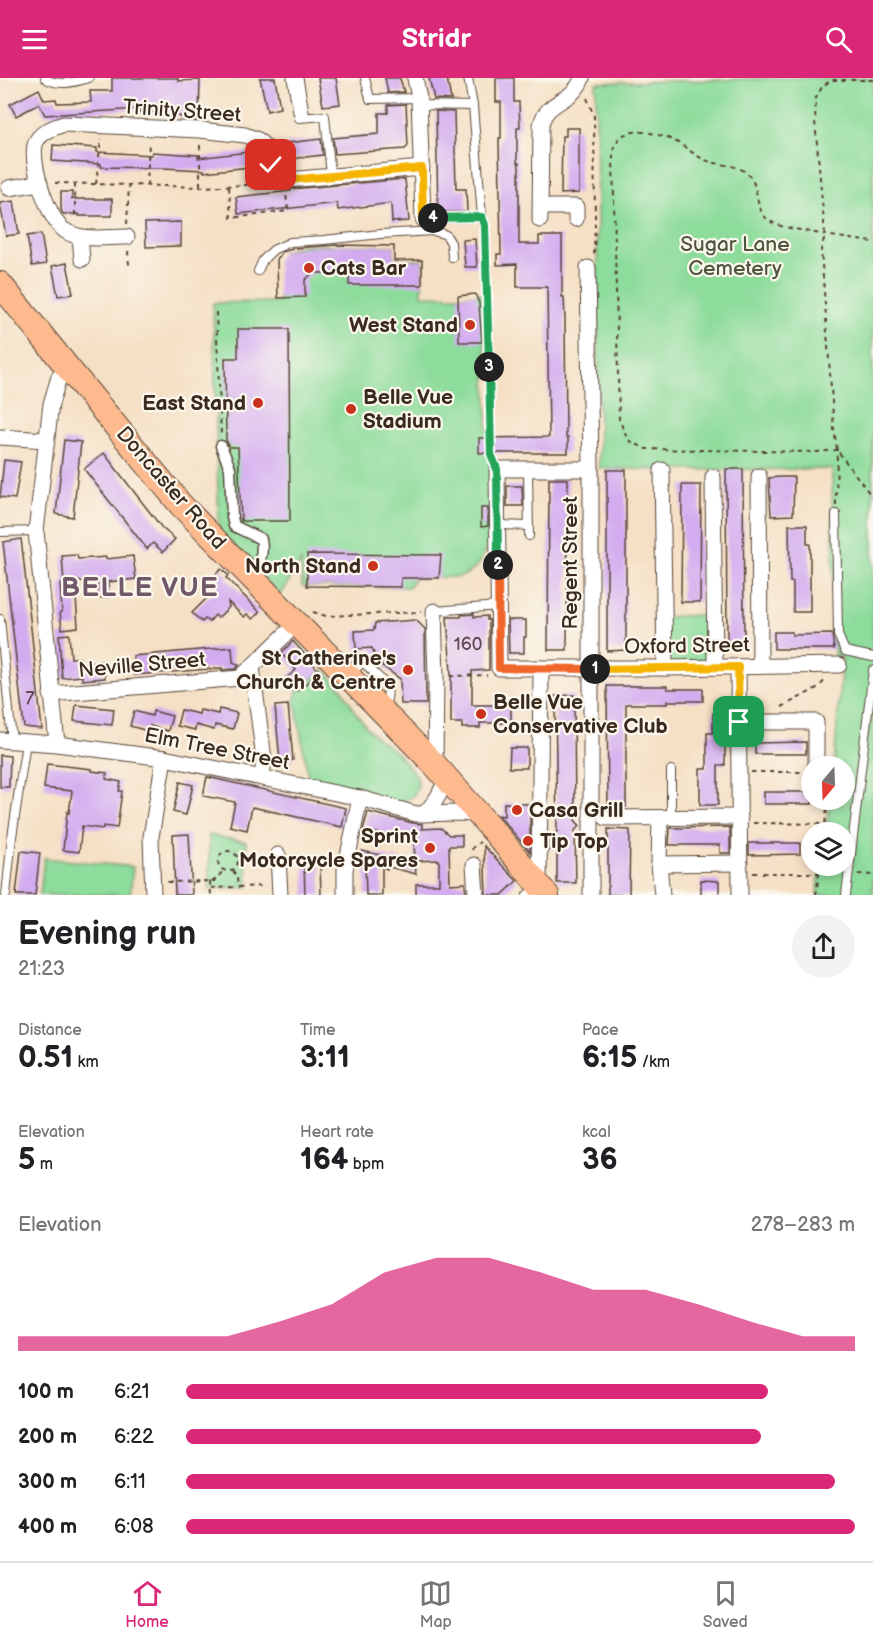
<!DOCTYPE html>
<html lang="en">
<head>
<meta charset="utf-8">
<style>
	:root { --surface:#fff; --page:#f2f2f2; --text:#202124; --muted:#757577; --line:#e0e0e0; --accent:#db2777 }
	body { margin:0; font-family:"Balsamiq Sans",sans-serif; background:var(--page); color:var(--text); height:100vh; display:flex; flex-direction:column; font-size:22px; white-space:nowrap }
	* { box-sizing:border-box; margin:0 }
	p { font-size:20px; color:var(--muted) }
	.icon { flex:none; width:33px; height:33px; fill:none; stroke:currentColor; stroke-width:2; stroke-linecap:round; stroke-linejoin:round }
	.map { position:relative; height:817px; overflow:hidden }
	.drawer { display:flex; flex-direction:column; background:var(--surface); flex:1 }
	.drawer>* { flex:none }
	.needle { width:39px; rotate:199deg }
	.tools { position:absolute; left:801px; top:678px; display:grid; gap:12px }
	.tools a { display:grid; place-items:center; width:54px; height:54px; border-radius:50%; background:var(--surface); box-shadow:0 3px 9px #0003; font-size:30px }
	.pin { position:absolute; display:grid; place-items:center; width:51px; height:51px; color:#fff; margin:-26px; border-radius:12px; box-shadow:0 3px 9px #0006 }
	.km { position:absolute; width:30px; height:30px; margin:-15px; border-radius:50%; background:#222; color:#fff; font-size:16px; line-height:30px; text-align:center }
	.round { display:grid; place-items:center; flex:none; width:63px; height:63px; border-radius:32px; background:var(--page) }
	.headline { display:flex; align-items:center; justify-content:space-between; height:102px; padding:0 18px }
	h1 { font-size:33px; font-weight:800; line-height:45px }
	.stats { display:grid; grid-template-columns:repeat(3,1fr); gap:9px; height:102px; padding:6px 18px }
	.stats div { display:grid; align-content:center }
	.stats b { font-size:30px; font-weight:800 }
	.stats small { font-size:16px; font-weight:400 }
	.stats p { font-size:16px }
	.chart { height:168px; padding:12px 18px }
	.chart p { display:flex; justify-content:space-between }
	.chart svg { width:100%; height:108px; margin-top:6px; fill:var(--accent); opacity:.7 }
	ul { padding:0 18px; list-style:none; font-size:20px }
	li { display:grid; grid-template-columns:96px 72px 1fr; align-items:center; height:45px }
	li i { height:15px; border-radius:8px; background:var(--accent) }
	header { display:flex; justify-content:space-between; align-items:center; height:78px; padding:0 18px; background:var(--accent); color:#fff; font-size:27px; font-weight:800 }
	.tabs { display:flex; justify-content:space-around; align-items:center; height:84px; border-top:2px solid var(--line); background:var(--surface); font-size:16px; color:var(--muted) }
	.tabs a { display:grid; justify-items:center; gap:3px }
	.tabs .current { color:var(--accent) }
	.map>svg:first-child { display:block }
</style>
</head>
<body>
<header><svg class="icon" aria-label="menu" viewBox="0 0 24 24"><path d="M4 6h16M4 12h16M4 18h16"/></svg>Stridr<svg class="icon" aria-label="search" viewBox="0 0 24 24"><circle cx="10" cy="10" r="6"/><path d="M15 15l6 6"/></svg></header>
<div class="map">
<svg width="873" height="817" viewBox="0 0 873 817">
	<rect width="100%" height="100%" fill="#fbf7ec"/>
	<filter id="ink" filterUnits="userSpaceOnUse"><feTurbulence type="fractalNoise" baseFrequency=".0167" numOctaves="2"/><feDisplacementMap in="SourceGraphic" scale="12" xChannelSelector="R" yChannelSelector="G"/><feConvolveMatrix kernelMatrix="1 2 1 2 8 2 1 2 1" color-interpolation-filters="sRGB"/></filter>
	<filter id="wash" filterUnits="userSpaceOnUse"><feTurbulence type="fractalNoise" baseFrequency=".008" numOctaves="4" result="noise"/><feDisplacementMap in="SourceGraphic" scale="24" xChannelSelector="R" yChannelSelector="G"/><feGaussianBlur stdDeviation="1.35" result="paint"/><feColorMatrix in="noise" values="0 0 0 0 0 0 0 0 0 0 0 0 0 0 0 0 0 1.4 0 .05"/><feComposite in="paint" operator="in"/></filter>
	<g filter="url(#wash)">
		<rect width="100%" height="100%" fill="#f5e0c5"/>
		<!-- green -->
		<g fill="#8ddc9b" stroke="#64835c" stroke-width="1.5">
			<path d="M792,0H873V817H817L821,788H844V754H826L830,722H844V688H834L842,579L834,578L832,391L662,392L599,390L596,5Z"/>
			<path d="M303,167L394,168V182H422V217L458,218L484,216L488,375L492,386L491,458L483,478L479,486L470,494L460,499L414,500L409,509L302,508L301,483L281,517L219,457L213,225L279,224L282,174Z"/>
			<path d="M715,536V589L665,590V539Z"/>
			<path d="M324,592L342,611L356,635L367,650L377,660L396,674L416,697L418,704L417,711L412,719L398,725L309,704L295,623L297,613Z"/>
			<path d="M209,757L246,764L248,809L209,810Z"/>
			<path d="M44,780L133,789L130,817H40Z"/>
		</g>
		<g id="blocks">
			<!-- building -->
			<g fill="#d3acf0">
				<path d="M112,0H178V3L200,2L199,42H190L170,35L139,34V31L45,37L39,26L16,38L10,26L39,11L44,22L56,21L57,25L91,24L90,13H112Z"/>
				<path d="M260,0H275L280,30L267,33Z"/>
				<path d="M318,0H336L340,26L323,28Z"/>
				<path d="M385,0H400L404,14L388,15Z"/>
				<path d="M429,0H447L451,22L434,21Z"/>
				<path d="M496,0H514V24H519L520,50H517V85H519V166H539V158H562V219H564L565,241L566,359H568V375H479V360L549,359L547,209H517V186L497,187V176H501L499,60H501V24H496Z"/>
				<path d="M406,26L408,68L405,71L335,76L333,60L379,56V35H388V27Z"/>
				<path d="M436,33L454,34L456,111H466L467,134H438Z"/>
				<path d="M566,50H579V115L561,116L562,58H566Z"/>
				<path d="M321,61L323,77L289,81L287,65Z"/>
				<path d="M53,67L97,70V74L152,77V74L198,77V80L248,74L250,89L204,94V92L163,90L101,89V86L52,83Z"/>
				<path d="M405,101L409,143L392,144L391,125L338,132L337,125L238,136L236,119L291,113V111Z"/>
				<path d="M61,114H72V121H112V138H79V136H63L61,132Z"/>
				<path d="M14,123L19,156L6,158L0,125Z"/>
				<path d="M181,144V168L146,169L145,145Z"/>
				<path d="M41,156L46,186L32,188L27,158Z"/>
				<path d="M475,161L477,189H465L463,162Z"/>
				<path d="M337,167L394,168V183L422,182V207H349V195H313L305,202V219L278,220L277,182L282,174L296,170Z"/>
				<path d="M67,185L73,216L58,218L52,188Z"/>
				<path d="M475,216L479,225L482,264H459L458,218Z"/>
				<path d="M238,251H289L290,443H241L238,369H230L226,362L225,280H238Z"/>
				<path d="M64,362L81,364L73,439L56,436Z"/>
				<path d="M104,375L162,450L175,461L163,474L153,465L147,471L84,391Z"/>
				<path d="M4,382L21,384L15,421L0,419Z"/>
				<path d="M726,391H743L744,565H727Z"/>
				<path d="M607,392H626V572L607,573Z"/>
				<path d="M781,399H794L793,437L771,438L769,400Z"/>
				<path d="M549,401H568L567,572H548Z"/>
				<path d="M682,407H701L700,524H681Z"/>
				<path d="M507,408H522L523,428H507Z"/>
				<path d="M481,430H488V448L481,449Z"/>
				<path d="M789,447H807V466H810V534H793V504H790Z"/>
				<path d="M21,461L23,477L42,651L24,649L21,625L3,464Z"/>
				<path d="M307,476L441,477L439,500H401V509L307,508Z"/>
				<path d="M77,477L78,481L106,479V481L133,478L136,501L108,504L109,519L98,520L97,502L75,504L78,549L62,551L60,534H62L60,506L64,505L62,478Z"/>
				<path d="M221,491L228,497L226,500L260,534L253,541L247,536L244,539L228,524L229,529L218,540L215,537L209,544L205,541L202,544L192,535L212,515L208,511L211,507L208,504Z"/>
				<path d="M474,536V539L487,538V542H489V592L472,593V627H511V645H480V650H462V645H451V594L447,539H461V537Z"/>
				<path d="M416,542L425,551L426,626H401L400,601L377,584L372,570L356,571L355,553L374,552L375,545Z"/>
				<path d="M508,542H526V559H524V575H509Z"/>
				<path d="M774,554H792V557L832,556L834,571H774Z"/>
				<path d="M69,556L71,580H80L81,585L104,583L105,600L82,602V598L62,600L59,557Z"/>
				<path d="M293,563L320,594L297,613L286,600L296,592L281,575Z"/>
				<path d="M232,569L233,584L239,587L236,591L222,592V590L134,597L133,578Z"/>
				<path d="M607,608H667V611H703V623H667V626H626V729H608Z"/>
				<path d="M574,617L575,742L580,748L575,752L576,805H557V766L549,772V758L557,754L555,618Z"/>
				<path d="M76,627L114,631L112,647L74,643Z"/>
				<path d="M288,627L293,682L280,684L275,628Z"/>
				<path d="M219,631L237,635L233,651L215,647L214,652L196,647L195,652L177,648L181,632L199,636L200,632L218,636Z"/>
				<path d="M134,633L152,638L153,633L172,638L168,653L150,648L148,653L130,648Z"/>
				<path d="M713,635H729V654H725V687H718V727H700V691H707V655H713Z"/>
				<path d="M806,664V676H755V665Z"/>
				<path d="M510,670H527V690H509Z"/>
				<path d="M0,677L10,678L9,709H0Z"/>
				<path d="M47,686L92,691V693L107,695L106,701L121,704L119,713H122L117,750L103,748V751L82,748L79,774L63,772L67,734L69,735L72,713L44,710Z"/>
				<path d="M207,699L346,730L342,749L252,729L247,752L230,748L235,724L203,718Z"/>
				<path d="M180,704L193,707L186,737L173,734Z"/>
				<rect x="764" y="714" width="48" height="12"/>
				<path d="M504,725L530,726V774L498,737L504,738Z"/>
				<path d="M368,734L413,745L422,746V751L441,750L449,757H462V768H449L450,806L465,805L466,817H416V806H439V782L415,783L414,763L363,752Z"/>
				<path d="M730,749V775H720V767H669L670,750Z"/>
				<path d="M608,751L630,752L629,817H608Z"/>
				<path d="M189,756L192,817H175L173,757Z"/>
				<path d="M749,765H800V776L749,777Z"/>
				<path d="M484,768L517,803L502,817H486Z"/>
				<path d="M21,773L40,775L35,817H16Z"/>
				<path d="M362,773L389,779L387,791L382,789V817H366L365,786L359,784Z"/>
				<path d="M392,780L415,785L416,796L389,789Z"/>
				<path d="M304,785H320L321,817H305Z"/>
				<path d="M701,802L719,803V817H701Z"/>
			</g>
		</g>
	</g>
	<g filter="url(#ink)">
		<use href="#blocks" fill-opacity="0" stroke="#574537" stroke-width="1.5"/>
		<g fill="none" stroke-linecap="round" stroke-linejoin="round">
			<defs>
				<g id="service">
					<path d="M45,0C58,9 75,4 89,0"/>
					<path d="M365,0L370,21L419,20"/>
					<path d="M419,27L473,28"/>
					<path d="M299,40L325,38L331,98"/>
					<path d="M423,141L482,139L473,28L468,0"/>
					<path d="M258,193L263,182L273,172L290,164L324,162L381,156L434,153L446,157L451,165L452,179"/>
					<path d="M528,391L529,458"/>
					<path d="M836,436L838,557L845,573L873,579"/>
					<path d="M498,447L529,448"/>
					<path d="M0,454L36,453"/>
					<path d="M434,533L499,528"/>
					<path d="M0,541L12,663"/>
					<path d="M351,595L362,585C368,587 370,591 374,595C383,603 390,607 387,621"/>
					<path d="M671,740V692"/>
					<path d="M6,817L12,759L26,664"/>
					<path d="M527,817L538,808"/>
					<path d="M846,817L873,592"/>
				</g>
				<path id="pedestrian" d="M221,368L230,390L232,439L234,448L261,461C264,476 259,486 253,499"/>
				<g id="minor">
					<path d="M295,0L301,34"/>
					<path d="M415,0L419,20L423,141"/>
					<path d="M9,110L40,105"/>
					<path d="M541,129H576V141"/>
					<path d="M540,142L541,47C546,21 574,25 582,0"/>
					<path d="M80,159L82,181"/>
					<path d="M127,159C106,159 81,164 64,152C48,142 27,78 37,62C43,53 54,49 64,46L200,52L245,57L258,62L267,71L271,87L277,95L288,102L422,90"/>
					<path d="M588,190L591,391V817"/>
					<path d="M0,359L46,362"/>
					<path d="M591,391H497L499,590H665L839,587"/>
					<path d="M662,392L665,590"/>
					<path d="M759,398L760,588"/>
					<path d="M713,399L715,589"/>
					<path d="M434,533L436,599L435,687"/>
					<path d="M252,589L264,681L262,700"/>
					<path d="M738,589L740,817"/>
					<path d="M51,616L240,600L288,554"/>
					<path d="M739,644H816V688"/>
					<path d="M0,662L57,666L164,680L360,720L416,736L461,735L479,737"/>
					<path d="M57,666L36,453L51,326L59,299L68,290"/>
					<path d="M424,736C435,724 442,715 446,699"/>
					<path d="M606,740L740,739"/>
					<path d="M660,741L659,786L662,817"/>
					<path d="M278,777L280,817"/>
					<path d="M659,786L740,785"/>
					<path d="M474,787L476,817"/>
					<path d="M539,808L541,590"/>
					<path d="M153,817L151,759L164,680"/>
					<path d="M345,817V792L360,720"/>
				</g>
				<path id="trunk" d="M0,206L68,290L181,427L435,687L496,756L547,817"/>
			</defs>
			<!-- service casing -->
			<use href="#service" stroke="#574537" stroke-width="10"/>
			<!-- pedestrian casing -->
			<use href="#pedestrian" stroke="#574537" stroke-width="13"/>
			<!-- minor casing -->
			<use href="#minor" stroke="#574537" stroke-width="17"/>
			<!-- trunk casing -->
			<use href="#trunk" stroke="#574537" stroke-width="26"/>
			<!-- path -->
			<g stroke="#574537" stroke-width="2" stroke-dasharray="4.5 4.5" stroke-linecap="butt">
				<path d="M873,2H831L822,9L816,20L815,43L825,157L821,172L834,351L837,372L873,420"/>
				<path d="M587,20L594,38L595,142L594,178"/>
				<path d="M200,67V109"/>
				<path d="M55,105L200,109L268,106"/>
				<path d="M75,106V142"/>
				<path d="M96,106L101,61"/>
				<path d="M147,108L149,63"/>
				<path d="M229,109L231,140L288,133L286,116"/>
				<path d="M127,146L129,107"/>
				<path d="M485,150L492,378"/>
				<path d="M128,173L129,187"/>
				<path d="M216,234L221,356"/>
				<path d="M836,427L837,372L817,374L646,371L628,362L619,341L613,80C613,76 613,71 615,67C625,43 664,57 680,66C688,71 695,77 703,81C717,88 735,85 747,95C761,108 753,133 770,143C779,149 790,150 800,152C824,157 849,161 873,164"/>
				<path d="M313,534L326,538L421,534"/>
				<path d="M450,598L487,597"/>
				<path d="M782,629L819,609L825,602"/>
				<path d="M751,694H803"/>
				<path d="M753,745L826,746"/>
				<path d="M824,754L828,722"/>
				<path d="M472,772L473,769L480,764"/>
				<circle cx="228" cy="783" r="10"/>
				<path d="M233,792L237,800L238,809"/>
				<path d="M753,795H819"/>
				<path d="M858,796L873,797"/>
				<path d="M210,803L211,817"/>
				<path d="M167,804L214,803L224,792"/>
				<path d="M211,810L265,808"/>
				<path d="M816,817L820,788"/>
			</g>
			<!-- service -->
			<use href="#service" stroke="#fff" stroke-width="8"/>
			<!-- pedestrian -->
			<use href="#pedestrian" stroke="#fff" stroke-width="10"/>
			<!-- minor -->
			<use href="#minor" stroke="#fff" stroke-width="15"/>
			<!-- trunk -->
			<use href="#trunk" stroke="#fcba8e" stroke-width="24"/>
		</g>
	</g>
	<g fill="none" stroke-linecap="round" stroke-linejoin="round" filter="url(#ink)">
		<defs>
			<path id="split-1" d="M595,591L738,589L739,644"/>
			<path id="split-2" d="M498,487L499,590L595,591"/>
			<path id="split-3" d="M489,289L491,376L497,391L498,487"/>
			<path id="split-4" d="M433,140L482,139L485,147L489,289"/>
			<path id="split-5" d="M271,87L277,95L288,102L422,90L423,141L433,140"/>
		</defs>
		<!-- split-1 casing -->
		<use href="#split-1" stroke="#fff" stroke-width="12"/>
		<!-- split-2 casing -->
		<use href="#split-2" stroke="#fff" stroke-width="12"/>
		<!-- split-3 casing -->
		<use href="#split-3" stroke="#fff" stroke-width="12"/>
		<!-- split-4 casing -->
		<use href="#split-4" stroke="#fff" stroke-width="12"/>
		<!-- split-5 casing -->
		<use href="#split-5" stroke="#fff" stroke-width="12"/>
		<!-- split-1 -->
		<use href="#split-1" stroke="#f5b400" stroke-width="8"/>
		<!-- split-2 -->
		<use href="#split-2" stroke="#f0652b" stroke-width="8"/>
		<!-- split-3 -->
		<use href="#split-3" stroke="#22a559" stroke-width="8"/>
		<!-- split-4 -->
		<use href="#split-4" stroke="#22a559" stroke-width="8"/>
		<!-- split-5 -->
		<use href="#split-5" stroke="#f5b400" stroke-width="8"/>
	</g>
	<!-- markers -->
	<g fill="#c8321e" stroke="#fbf7ec" stroke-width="2">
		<circle cx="309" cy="190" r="6"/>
		<circle cx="470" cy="247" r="6"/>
		<circle cx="258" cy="325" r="6"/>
		<circle cx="351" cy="331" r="6"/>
		<circle cx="373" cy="488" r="6"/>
		<circle cx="408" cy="592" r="6"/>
		<circle cx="481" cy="636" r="6"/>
		<circle cx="517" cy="732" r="6"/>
		<circle cx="528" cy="763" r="6"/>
		<circle cx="430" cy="770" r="6"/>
	</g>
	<g text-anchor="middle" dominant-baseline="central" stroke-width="4.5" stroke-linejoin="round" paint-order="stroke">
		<!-- number labels -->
		<g font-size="18" fill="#614a52">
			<text x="468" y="566">160</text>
			<text x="30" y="620">7</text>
		</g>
		<!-- street labels -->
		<g font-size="21" fill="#3b2a1e" stroke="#fbf7ec">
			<text transform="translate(182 33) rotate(4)">Trinity Street</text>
			<text transform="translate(171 410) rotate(49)">Doncaster Road</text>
			<text transform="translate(570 485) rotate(-90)">Regent Street</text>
			<text transform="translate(687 568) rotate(-1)">Oxford Street</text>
			<text transform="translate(142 587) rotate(-5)">Neville Street</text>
			<text transform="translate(217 671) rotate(11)">Elm Tree Street</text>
		</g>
		<!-- park labels -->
		<g font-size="21" fill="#50563d" stroke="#fbf7ec">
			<text x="735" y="166">Sugar Lane<tspan x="735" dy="24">Cemetery</tspan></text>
		</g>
		<!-- poi labels -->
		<g font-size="21" font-weight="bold" fill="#3b2a1e" stroke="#fbf7ec" text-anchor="start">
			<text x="321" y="190">Cats Bar</text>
			<text x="458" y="247" text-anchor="end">West Stand</text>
			<text x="363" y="319">Belle Vue<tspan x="363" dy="24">Stadium</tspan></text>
			<text x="246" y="325" text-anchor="end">East Stand</text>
			<text x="361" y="488" text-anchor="end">North Stand</text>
			<text x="396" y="580" text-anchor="end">St Catherine's<tspan x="396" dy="24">Church &amp; Centre</tspan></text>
			<text x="493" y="624">Belle Vue<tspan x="493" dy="24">Conservative Club</tspan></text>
			<text x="529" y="732">Casa Grill</text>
			<text x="418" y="758" text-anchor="end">Sprint<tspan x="418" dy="24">Motorcycle Spares</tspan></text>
			<text x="540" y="763">Tip Top</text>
		</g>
		<!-- district labels -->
		<g font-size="27" font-weight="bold" letter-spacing="1.5" fill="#705868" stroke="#fbf7ec">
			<text x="140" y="510">BELLE VUE</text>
		</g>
	</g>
</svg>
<div class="tools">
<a><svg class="needle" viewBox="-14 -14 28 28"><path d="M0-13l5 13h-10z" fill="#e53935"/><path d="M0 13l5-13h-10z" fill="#757577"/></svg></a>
<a><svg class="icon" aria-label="layers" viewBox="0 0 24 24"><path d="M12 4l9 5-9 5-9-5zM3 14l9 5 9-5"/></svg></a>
</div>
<div class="pin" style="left:739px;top:644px;background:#1e9e55"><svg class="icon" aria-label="arrive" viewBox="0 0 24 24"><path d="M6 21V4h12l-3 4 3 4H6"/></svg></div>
<div class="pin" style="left:271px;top:87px;background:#d93025"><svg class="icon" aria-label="check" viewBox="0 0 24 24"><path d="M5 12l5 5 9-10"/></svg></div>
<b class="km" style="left:595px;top:591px">1</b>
<b class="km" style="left:498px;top:487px">2</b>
<b class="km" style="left:489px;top:289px">3</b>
<b class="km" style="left:433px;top:140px">4</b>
</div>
<section class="drawer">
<div class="headline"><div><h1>Evening run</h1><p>21:23</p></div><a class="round"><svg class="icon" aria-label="share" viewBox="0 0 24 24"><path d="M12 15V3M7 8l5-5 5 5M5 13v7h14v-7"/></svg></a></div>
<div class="stats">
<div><p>Distance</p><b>0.51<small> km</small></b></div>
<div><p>Time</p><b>3:11</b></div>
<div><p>Pace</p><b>6:15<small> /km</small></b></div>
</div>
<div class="stats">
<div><p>Elevation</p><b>5<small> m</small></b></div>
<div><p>Heart rate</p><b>164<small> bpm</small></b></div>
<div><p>kcal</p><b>36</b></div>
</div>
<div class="chart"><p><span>Elevation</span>278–283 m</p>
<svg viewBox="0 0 160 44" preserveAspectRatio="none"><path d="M0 44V38L10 38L20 38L30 38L40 38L50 32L60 25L70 12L80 6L90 6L100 12L110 19L120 19L130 25L140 32L150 38L160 38V44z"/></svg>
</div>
<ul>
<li><b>100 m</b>6:21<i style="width:87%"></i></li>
<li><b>200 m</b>6:22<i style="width:86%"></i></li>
<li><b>300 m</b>6:11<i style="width:97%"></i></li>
<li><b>400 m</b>6:08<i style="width:100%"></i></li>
</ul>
</section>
<nav class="tabs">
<a class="current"><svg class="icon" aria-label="home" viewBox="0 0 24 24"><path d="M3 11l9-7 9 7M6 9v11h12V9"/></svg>Home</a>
<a><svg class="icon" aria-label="map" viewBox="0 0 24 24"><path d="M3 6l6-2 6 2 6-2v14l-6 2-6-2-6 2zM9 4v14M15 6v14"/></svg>Map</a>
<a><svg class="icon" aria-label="saved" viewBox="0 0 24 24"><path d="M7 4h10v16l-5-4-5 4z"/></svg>Saved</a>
</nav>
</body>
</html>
